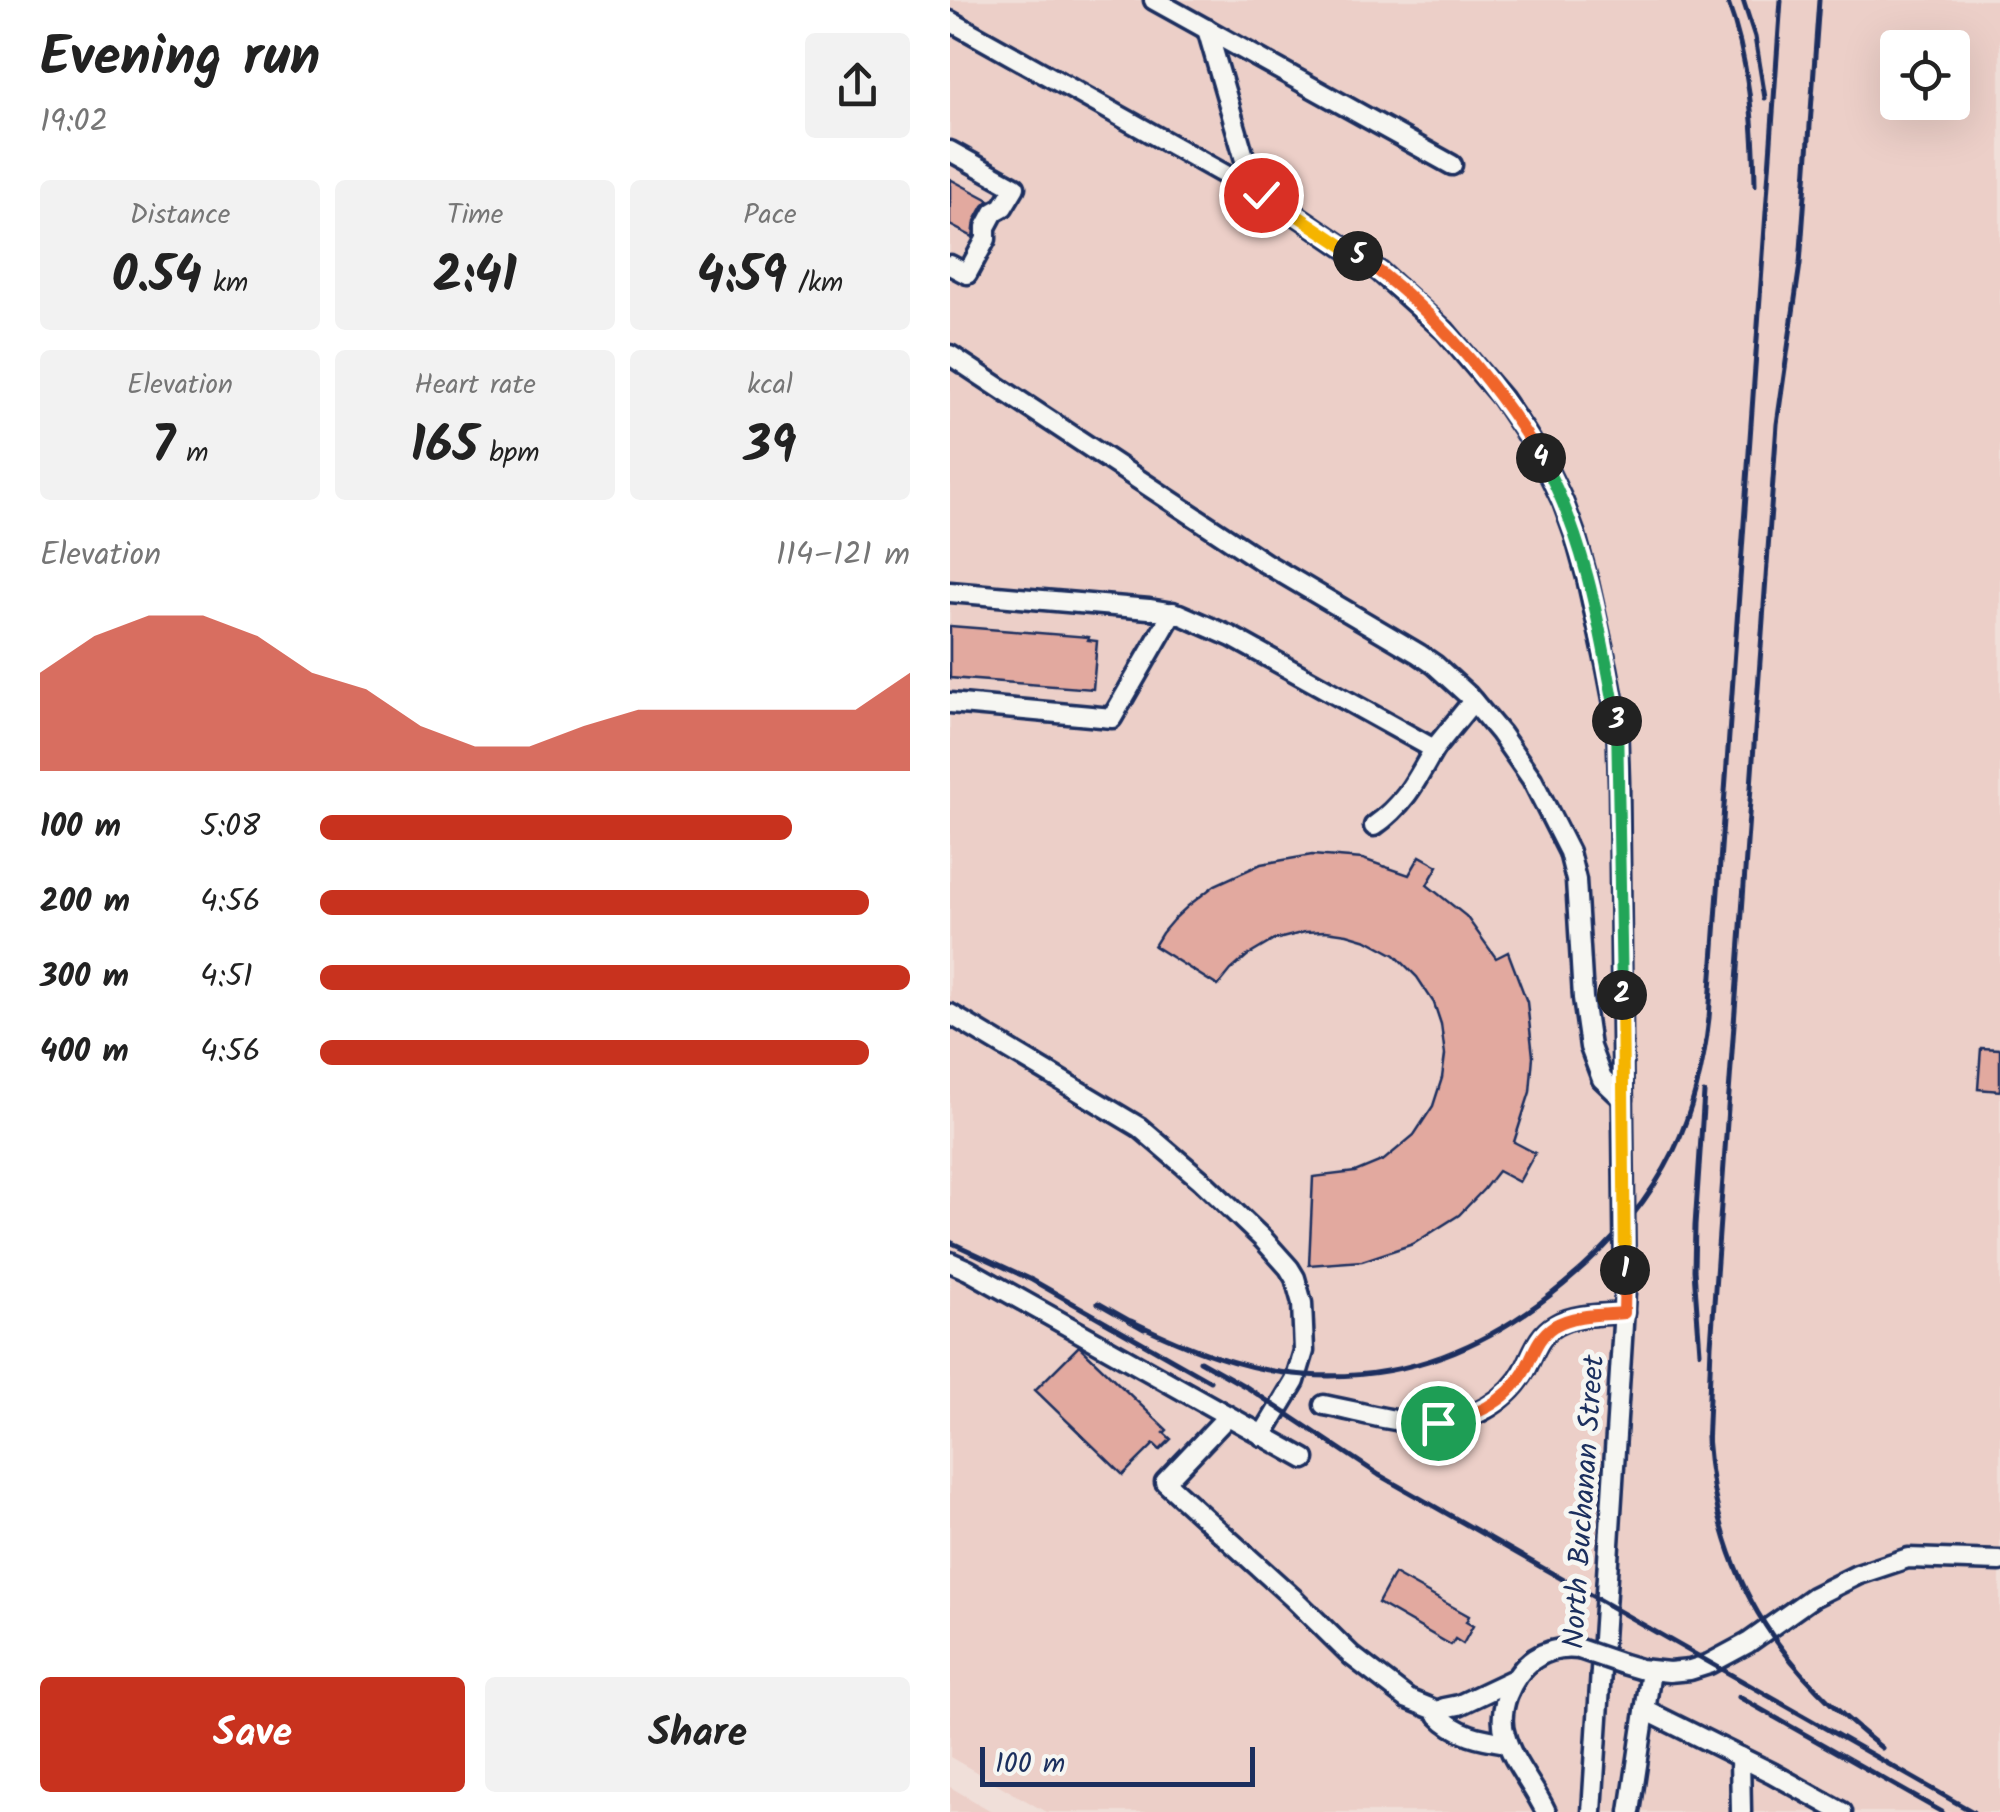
<!DOCTYPE html>
<html lang="en">
<head>
<meta charset="utf-8">
<style>
	:root { --surface:#fff; --page:#f2f2f2; --text:#222; --muted:#767676; --accent:#c8321e }
	body { margin:0; font-family:Kalam,sans-serif; background:var(--page); color:var(--text); height:100vh; display:flex; flex-direction:column; font-size:38px; white-space:nowrap }
	* { box-sizing:border-box; margin:0 }
	p { font-size:32px; color:var(--muted) }
	.icon { flex:none; width:55px; height:55px; fill:none; stroke:currentColor; stroke-width:2; stroke-linecap:round; stroke-linejoin:round }
	.map { position:relative; flex:1; overflow:hidden }
	.sheet { display:flex; flex-direction:column; background:var(--surface); width:950px }
	.sheet>* { flex:none }
	.fabs { position:absolute; left:930px; top:30px; display:grid; gap:20px }
	.fabs a { display:grid; place-items:center; width:90px; height:90px; border-radius:10px; background:var(--surface); box-shadow:0 10px 40px #0002; font-size:50px }
	.scale { position:absolute; left:30px; bottom:25px; width:275px; box-sizing:border-box; padding-left:10px; border:5px solid #1b2f5e; border-top:0; font-size:28px; line-height:35px; white-space:nowrap; color:#1b2f5e; -webkit-text-stroke:8px #f6f6f2; paint-order:stroke }
	.pin { position:absolute; display:grid; place-items:center; width:85px; height:85px; color:#fff; margin:-42px; border:5px solid #fff; border-radius:50%; box-shadow:0 2px 10px #0007 }
	.km { position:absolute; width:50px; height:50px; margin:-25px; border-radius:50%; background:#222; color:#fff; font-size:28px; line-height:50px; text-align:center }
	.round { display:grid; place-items:center; flex:none; width:105px; height:105px; border-radius:10px; background:var(--page) }
	.summary { display:flex; align-items:center; justify-content:space-between; height:170px; padding:0 40px }
	h1 { font-size:55px; font-weight:700; line-height:75px }
	.stats { display:grid; grid-template-columns:repeat(3,1fr); gap:15px; height:170px; padding:10px 40px }
	.stats div { display:grid; align-content:center; border-radius:10px; background:var(--page); text-align:center }
	.stats b { font-size:50px; font-weight:700 }
	.stats small { font-size:28px; font-weight:400 }
	.stats p { font-size:28px }
	.chart { height:280px; padding:20px 40px }
	.chart p { display:flex; justify-content:space-between }
	.chart svg { width:100%; height:180px; margin-top:10px; fill:var(--accent); opacity:.7 }
	.cta { display:flex; gap:20px; margin-top:auto; padding:20px 40px }
	.cta a { flex:1; height:115px; border-radius:10px; background:var(--accent); color:#fff; font-size:40px; font-weight:700; line-height:115px; text-align:center }
	.cta a+a { background:var(--page); color:var(--text) }
	ul { padding:0 40px; list-style:none; font-size:32px }
	li { display:grid; grid-template-columns:160px 120px 1fr; align-items:center; height:75px }
	li i { height:25px; border-radius:12px; background:var(--accent) }
	main { display:flex; flex:1; min-height:0 }
	.map>svg:first-child { display:block }
</style>
</head>
<body>
<main>
<section class="sheet">
<div class="summary"><div><h1>Evening run</h1><p>19:02</p></div><a class="round"><svg class="icon" aria-label="share" viewBox="0 0 24 24"><path d="M12 15V3M7 8l5-5 5 5M5 13v7h14v-7"/></svg></a></div>
<div class="stats">
<div><p>Distance</p><b>0.54<small> km</small></b></div>
<div><p>Time</p><b>2:41</b></div>
<div><p>Pace</p><b>4:59<small> /km</small></b></div>
</div>
<div class="stats">
<div><p>Elevation</p><b>7<small> m</small></b></div>
<div><p>Heart rate</p><b>165<small> bpm</small></b></div>
<div><p>kcal</p><b>39</b></div>
</div>
<div class="chart"><p><span>Elevation</span>114–121 m</p>
<svg viewBox="0 0 160 44" preserveAspectRatio="none"><path d="M0 44V20L10 11L20 6L30 6L40 11L50 20L60 24L70 33L80 38L90 38L100 33L110 29L120 29L130 29L140 29L150 29L160 20V44z"/></svg>
</div>
<ul>
<li><b>100 m</b>5:08<i style="width:80%"></i></li>
<li><b>200 m</b>4:56<i style="width:93%"></i></li>
<li><b>300 m</b>4:51<i style="width:100%"></i></li>
<li><b>400 m</b>4:56<i style="width:93%"></i></li>
</ul>
<div class="cta"><a>Save</a><a>Share</a></div>
</section>
<div class="map">
<svg width="1050" height="1812" viewBox="0 0 1050 1812">
	<rect width="100%" height="100%" fill="#f0dfd9"/>
	<filter id="ink" filterUnits="userSpaceOnUse"><feTurbulence type="fractalNoise" baseFrequency=".01" numOctaves="2"/><feDisplacementMap in="SourceGraphic" scale="20" xChannelSelector="R" yChannelSelector="G"/><feConvolveMatrix kernelMatrix="1 2 1 2 8 2 1 2 1" color-interpolation-filters="sRGB"/></filter>
	<g filter="url(#ink)">
		<!-- built -->
		<g fill="#eccfc8" fill-rule="evenodd">
			<path d="M0,0H1050V1812H96L0,1757ZM948,48H1002V102H948Z"/>
			<path d="M0,1787L43,1812H0Z"/>
		</g>
		<!-- building -->
		<g fill="#e2a99f" stroke="#1b2f5e" stroke-width="2.5">
			<path d="M0,179L39,200L33,206L25,221L23,237L0,225Z"/>
			<path d="M0,626L139,637L138,640L147,641L143,689L0,678Z"/>
			<path d="M362,855L413,859L459,875L470,856L488,866L477,885L516,916L546,958L558,952L577,1002L583,1056L580,1092L564,1142L585,1153L569,1182L548,1171L534,1189L509,1215L463,1244L412,1261L359,1265L363,1177L405,1172L434,1160L464,1135L483,1106L492,1078L495,1055L491,1024L484,1003L467,977L445,955L417,940L397,934L376,931L355,932L324,940L297,956L281,970L268,986L204,946L212,933L223,920L238,906L265,885L311,864Z"/>
			<path d="M1031,1048L1050,1049V1091L1028,1089Z"/>
			<path d="M129,1346L217,1430L214,1433L221,1439L210,1450L204,1444L173,1475L85,1390Z"/>
			<path d="M444,1574L519,1616L516,1622L523,1626L513,1644L505,1639L501,1645L428,1603Z"/>
		</g>
		<g fill="none" stroke-linecap="round" stroke-linejoin="round">
			<defs>
				<g id="minor">
					<path d="M204,0L502,165"/>
					<path d="M0,21L342,212L430,272L495,331L552,398L575,432L594,463L613,502L625,535L637,578L657,668L667,720L669,782L675,1293L642,1812"/>
					<path d="M257,29L304,191"/>
					<path d="M0,151L65,187L53,207L44,212L36,227V239L17,274L0,265"/>
					<path d="M0,355L315,563L469,654L485,665L518,695L550,733L582,779L619,852L626,880L633,998L640,1047L652,1079L673,1099"/>
					<path d="M0,592L199,609L229,614L282,637L484,749L523,701"/>
					<path d="M0,703L162,718L223,612"/>
					<path d="M424,826C455,804 466,781 484,749"/>
					<path d="M0,1014L189,1127L251,1180L313,1239L339,1268L345,1278L352,1303L354,1351L345,1381L312,1436"/>
					<path d="M0,1262L18,1270L355,1459"/>
					<path d="M374,1405C411,1412 450,1425 488,1423C522,1422 560,1399 576,1368C584,1352 589,1334 606,1325C625,1314 653,1315 674,1313"/>
					<path d="M277,1417L215,1482L343,1598L402,1656L458,1699L490,1712"/>
					<path d="M673,1664L690,1669L719,1672L740,1670L759,1664L798,1643L863,1597L907,1575L958,1558L1050,1561"/>
					<path d="M695,1710L822,1773L892,1812"/>
					<path d="M557,1743C531,1739 507,1735 488,1715L494,1708L509,1705L564,1679"/>
					<path d="M790,1757L791,1812"/>
					<path d="M596,1812C584,1786 562,1762 555,1735C551,1723 553,1708 557,1696C570,1663 593,1645 629,1649"/>
					<path d="M680,1812L701,1671"/>
				</g>
			</defs>
			<!-- minor casing -->
			<use href="#minor" stroke="#1b2f5e" stroke-width="25"/>
			<!-- minor -->
			<use href="#minor" stroke="#f6f6f2" stroke-width="18"/>
			<!-- rail -->
			<g stroke="#1b2f5e" stroke-width="5">
				<path d="M777,0C799,59 804,123 805,185"/>
				<path d="M793,0L805,37L815,98"/>
				<path d="M0,1242L82,1280L260,1381"/>
				<path d="M148,1303L194,1329"/>
				<path d="M181,1321C235,1347 294,1371 355,1375C455,1382 538,1347 614,1284C660,1246 698,1204 724,1150C744,1108 754,1063 759,1018L831,0"/>
				<path d="M750,1352L744,1270L745,1226L754,1093"/>
				<path d="M250,1361L298,1388L429,1475L1023,1812"/>
				<path d="M757,1437C767,1576 824,1663 932,1748"/>
				<path d="M757,1449L761,1345L827,424L850,264L869,0"/>
				<path d="M789,1697L992,1812"/>
			</g>
			<defs>
				<path id="minor-bridge" d="M629,1649L673,1664"/>
			</defs>
			<!-- minor-bridge casing -->
			<use href="#minor-bridge" stroke="#1b2f5e" stroke-width="25" stroke-linecap="butt"/>
			<!-- minor-bridge -->
			<use href="#minor-bridge" stroke="#f6f6f2" stroke-width="18"/>
		</g>
	</g>
	<g fill="none" stroke-linecap="round" stroke-linejoin="round" filter="url(#ink)">
		<defs>
			<path id="split-1" d="M488,1423C522,1418 556,1403 574,1372C583,1355 587,1337 604,1326C624,1314 652,1315 674,1313L675,1270"/>
			<path id="split-2" d="M672,995L675,1270"/>
			<path id="split-3" d="M667,721L672,995"/>
			<path id="split-4" d="M591,458C636,537 651,633 667,721"/>
			<path id="split-5" d="M408,256C484,309 543,380 591,458"/>
			<path id="split-6" d="M311,195L342,212L408,256"/>
		</defs>
		<!-- split-1 casing -->
		<use href="#split-1" stroke="#fff" stroke-width="20"/>
		<!-- split-2 casing -->
		<use href="#split-2" stroke="#fff" stroke-width="20"/>
		<!-- split-3 casing -->
		<use href="#split-3" stroke="#fff" stroke-width="20"/>
		<!-- split-4 casing -->
		<use href="#split-4" stroke="#fff" stroke-width="20"/>
		<!-- split-5 casing -->
		<use href="#split-5" stroke="#fff" stroke-width="20"/>
		<!-- split-6 casing -->
		<use href="#split-6" stroke="#fff" stroke-width="20"/>
		<!-- split-1 -->
		<use href="#split-1" stroke="#f0652b" stroke-width="12"/>
		<!-- split-2 -->
		<use href="#split-2" stroke="#f5b400" stroke-width="12"/>
		<!-- split-3 -->
		<use href="#split-3" stroke="#22a559" stroke-width="12"/>
		<!-- split-4 -->
		<use href="#split-4" stroke="#22a559" stroke-width="12"/>
		<!-- split-5 -->
		<use href="#split-5" stroke="#f0652b" stroke-width="12"/>
		<!-- split-6 -->
		<use href="#split-6" stroke="#f5b400" stroke-width="12"/>
	</g>
	<g text-anchor="middle" dominant-baseline="central" stroke-width="10" stroke-linejoin="round" paint-order="stroke">
		<!-- street labels -->
		<g font-size="30" fill="#1b2f5e" stroke="#f6f6f2">
			<text transform="translate(635 1502) rotate(-86)">North Buchanan Street</text>
		</g>
	</g>
</svg>
<div class="fabs">
<a><svg class="icon" aria-label="locate" viewBox="0 0 24 24"><circle cx="12" cy="12" r="6"/><path d="M12 2v4M12 18v4M2 12h4M18 12h4"/></svg></a>
</div>
<div class="scale">100 m</div>
<div class="pin" style="left:488px;top:1423px;background:#1e9e55"><svg class="icon" aria-label="arrive" viewBox="0 0 24 24"><path d="M6 21V4h12l-3 4 3 4H6"/></svg></div>
<div class="pin" style="left:311px;top:195px;background:#d93025"><svg class="icon" aria-label="check" viewBox="0 0 24 24"><path d="M5 12l5 5 9-10"/></svg></div>
<b class="km" style="left:675px;top:1270px">1</b>
<b class="km" style="left:672px;top:995px">2</b>
<b class="km" style="left:667px;top:721px">3</b>
<b class="km" style="left:591px;top:458px">4</b>
<b class="km" style="left:408px;top:256px">5</b>
</div>
</main>
</body>
</html>
